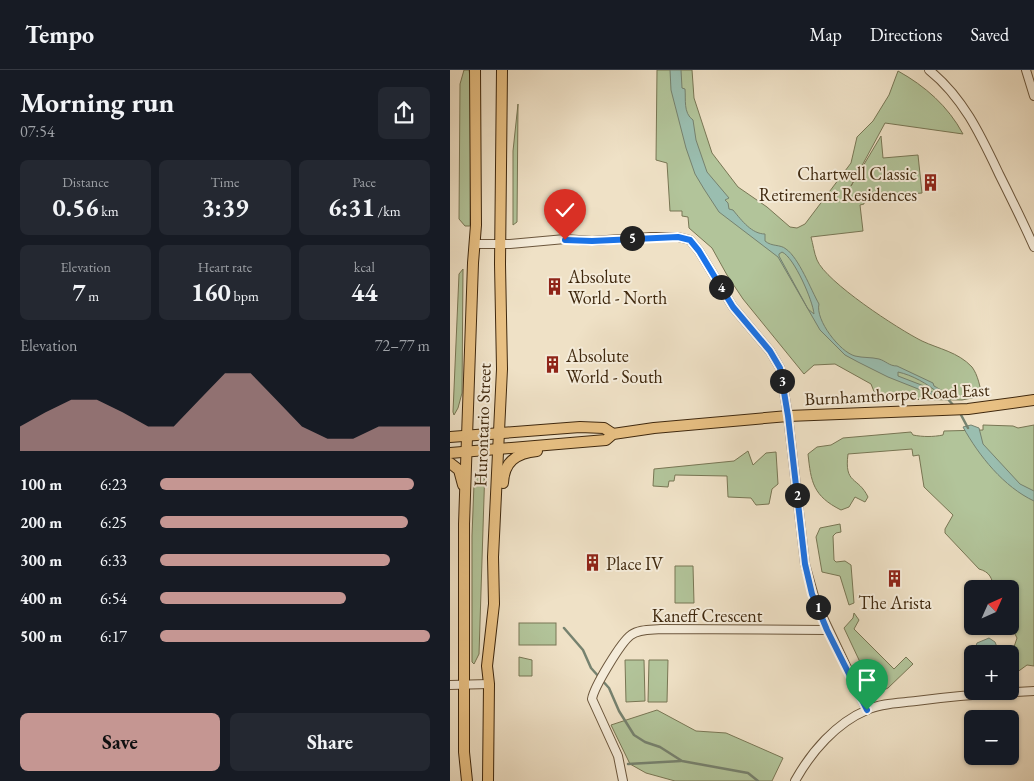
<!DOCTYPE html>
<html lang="en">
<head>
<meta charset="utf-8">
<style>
	:root { --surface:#171b24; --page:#242831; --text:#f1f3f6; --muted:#9ea1a6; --line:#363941; --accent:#c59692 }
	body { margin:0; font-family:"EB Garamond",serif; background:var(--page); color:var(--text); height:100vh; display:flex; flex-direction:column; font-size:19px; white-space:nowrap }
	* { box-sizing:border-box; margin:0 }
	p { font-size:16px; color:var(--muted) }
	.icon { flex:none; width:28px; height:28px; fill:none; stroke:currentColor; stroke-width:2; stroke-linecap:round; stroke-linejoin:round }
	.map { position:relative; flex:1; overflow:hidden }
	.sheet { display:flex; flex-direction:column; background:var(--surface); width:450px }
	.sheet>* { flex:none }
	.needle { width:32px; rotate:45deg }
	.tools { position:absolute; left:514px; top:510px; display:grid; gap:10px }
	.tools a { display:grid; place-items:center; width:55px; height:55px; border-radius:8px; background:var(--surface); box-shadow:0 1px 4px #0004; font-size:25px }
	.pin { position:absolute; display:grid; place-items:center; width:42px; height:42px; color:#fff; margin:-51px -21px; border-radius:50% 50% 50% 0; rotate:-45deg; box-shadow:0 0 5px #0007 }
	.pin .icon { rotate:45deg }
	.km { position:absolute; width:25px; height:25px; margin:-12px; border-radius:50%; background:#222; color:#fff; font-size:14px; line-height:25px; text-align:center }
	.round { display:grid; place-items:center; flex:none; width:52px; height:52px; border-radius:8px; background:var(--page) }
	.head { display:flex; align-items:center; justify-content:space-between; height:85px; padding:0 20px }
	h1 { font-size:28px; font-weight:700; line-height:38px }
	.figures { display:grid; grid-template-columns:repeat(3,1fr); gap:8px; height:85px; padding:5px 20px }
	.figures div { display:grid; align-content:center; border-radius:8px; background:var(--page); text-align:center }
	.figures b { font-size:25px; font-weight:700 }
	.figures small { font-size:14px; font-weight:400 }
	.figures p { font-size:14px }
	.chart { height:140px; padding:10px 20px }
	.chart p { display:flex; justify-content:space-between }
	.chart svg { width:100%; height:90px; margin-top:5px; fill:var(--accent); opacity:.7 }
	.cta { display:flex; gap:10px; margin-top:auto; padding:10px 20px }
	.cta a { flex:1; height:58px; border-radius:8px; background:var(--accent); color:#111; font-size:20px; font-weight:700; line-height:58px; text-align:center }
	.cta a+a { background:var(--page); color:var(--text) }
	ul { padding:0 20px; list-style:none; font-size:16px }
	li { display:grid; grid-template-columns:80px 60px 1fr; align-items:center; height:38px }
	li i { height:12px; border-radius:6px; background:var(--accent) }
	header { display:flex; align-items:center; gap:30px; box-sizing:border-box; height:70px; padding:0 25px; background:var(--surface); border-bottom:1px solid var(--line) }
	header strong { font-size:24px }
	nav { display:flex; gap:28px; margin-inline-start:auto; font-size:18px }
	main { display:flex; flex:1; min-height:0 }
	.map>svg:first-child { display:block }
</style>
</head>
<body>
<header>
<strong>Tempo</strong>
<nav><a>Map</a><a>Directions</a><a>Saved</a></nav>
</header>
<main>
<section class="sheet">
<div class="head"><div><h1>Morning run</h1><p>07:54</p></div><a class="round"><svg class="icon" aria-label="share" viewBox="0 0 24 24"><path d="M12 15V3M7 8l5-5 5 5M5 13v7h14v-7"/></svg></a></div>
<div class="figures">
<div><p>Distance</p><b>0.56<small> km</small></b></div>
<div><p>Time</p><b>3:39</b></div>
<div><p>Pace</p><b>6:31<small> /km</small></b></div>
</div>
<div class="figures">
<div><p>Elevation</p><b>7<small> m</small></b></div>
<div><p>Heart rate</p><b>160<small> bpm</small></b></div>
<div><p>kcal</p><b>44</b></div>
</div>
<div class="chart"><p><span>Elevation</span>72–77 m</p>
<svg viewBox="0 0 160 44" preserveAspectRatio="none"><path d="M0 44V32L10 25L20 19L30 19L40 25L50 32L60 32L70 19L80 6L90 6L100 19L110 32L120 38L130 38L140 32L150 32L160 32V44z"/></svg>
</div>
<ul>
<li><b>100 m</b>6:23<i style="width:94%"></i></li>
<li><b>200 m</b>6:25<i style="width:92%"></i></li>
<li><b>300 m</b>6:33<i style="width:85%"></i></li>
<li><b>400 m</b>6:54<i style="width:69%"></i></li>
<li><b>500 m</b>6:17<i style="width:100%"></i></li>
</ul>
<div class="cta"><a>Save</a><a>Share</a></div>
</section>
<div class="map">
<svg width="584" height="711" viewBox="0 0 584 711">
	<rect width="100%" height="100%" fill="#efe1c6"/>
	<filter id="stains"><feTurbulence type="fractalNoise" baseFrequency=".004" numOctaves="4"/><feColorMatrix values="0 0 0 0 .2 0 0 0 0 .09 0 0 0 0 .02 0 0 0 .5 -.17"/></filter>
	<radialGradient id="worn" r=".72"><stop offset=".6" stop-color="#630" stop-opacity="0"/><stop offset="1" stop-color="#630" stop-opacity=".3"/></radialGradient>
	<!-- green -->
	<g fill="#b2c49a" stroke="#787654">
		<path d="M14,0H19L21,15L20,156H15L9,149L10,14Z"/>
		<path d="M207,0H242L244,28L262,83L288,117L317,137L340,157L347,158L355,154L401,93L407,67L423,51L439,25L448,1C475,16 498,36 513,64L435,53L401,116L431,66L433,88L468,85L472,123L414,128V134L410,135L413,161L361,167C363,174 364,183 367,190C376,212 448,259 472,271C489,279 508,282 522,297C528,305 530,317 532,326L512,330L427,329L421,314L385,294L364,295L354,304L293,229L277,205L262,178L239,158L238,147L232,146V141H220L217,93L206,90Z"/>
		<path d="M68,34L67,152L63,155V81Z"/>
		<path d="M13,199L12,323L8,338L4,345L3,342L9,204Z"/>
		<path d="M533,355L563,356L568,358L584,355V596L577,595L566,603L560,601V589L567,568L563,560L555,556H560V519H544C542,508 540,502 529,499L495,463V459L503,445L474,417L469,385L463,386L462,379L398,384C394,415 408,406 418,427L415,432L405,427L399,437L391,440C363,426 361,412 358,384L367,377L381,375L393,368L461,362L463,365C473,367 483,367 493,365L494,361L533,360Z"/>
		<path d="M298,381L303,395L316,383L326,382L328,414L322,419L319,434L306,435L301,428L278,427L277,406L225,405L224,411H219L218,417L203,416L204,399L284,391Z"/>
		<path d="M33,393L35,396L29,584L24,594L22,592V466L24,414L25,409Z"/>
		<path d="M390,454L391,462L386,463L383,466L384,490L386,492L395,491L401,495L404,533L399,535L390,506L372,502L366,467L370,458Z"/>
		<path d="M225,496H243L244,533H225Z"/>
		<path d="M404,543L409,550L404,559L444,599L456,587L463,594L438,618L425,624L394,558L403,548Z"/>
		<rect x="69" y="553" width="37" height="22"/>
		<path d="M69,587L82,590V606H69Z"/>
		<path d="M175,590H194L195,631L176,632Z"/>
		<path d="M199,590H218L217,632H198Z"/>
		<path d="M207,640L246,661L276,663L333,688L322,711H225L196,703L180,694L161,655Z"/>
	</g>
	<!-- water -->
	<g fill="#9abeb0" stroke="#76826f" fill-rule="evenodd">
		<path d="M220,0H231L232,18L235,19C236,29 233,43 243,50L246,70L257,102L279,128L275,130L278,133L279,139L283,140C292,151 302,164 315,164V171C322,177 330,174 336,179C349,188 361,220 369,234C365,250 390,282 405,286C413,288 421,287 429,289C436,291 439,296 447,296L483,313L484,316C490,319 496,324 502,325L503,323L508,328H491L438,307L408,292L395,285L370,260L328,187L269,142L254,119L245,104L236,78L221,20ZM332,182C344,187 363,231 364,244L358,239L329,186V184ZM448,302C462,305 478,314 488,323L477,321L474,316L448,306Z"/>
		<path d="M521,355L529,358L533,374L570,414L584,421V431C554,417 529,386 513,357Z"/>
		<path d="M539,568L545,572L547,577L544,584H523L527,573Z"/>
	</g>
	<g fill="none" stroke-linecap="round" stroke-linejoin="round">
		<!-- stream -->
		<g stroke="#76826f" stroke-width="2.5">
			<path d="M495,326L505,337"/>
			<path d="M510,343L518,358"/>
			<path d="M114,558L133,580L141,598L159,618L169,641L184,665L195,672L210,677L232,691L298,703L308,711"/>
			<path d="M178,694L231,691"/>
		</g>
		<defs>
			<g id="minor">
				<path d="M479,0C513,27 531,66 549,104C561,128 573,152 584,177"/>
				<path d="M576,0L584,26"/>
				<path d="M24,174H60L115,169L142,171L201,167H228L240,170L249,181L283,237L320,281L330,298L338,346L355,494L366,533L417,640"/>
				<path d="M0,615L39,614"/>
				<path d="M173,711L168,686L142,629C144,617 171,572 181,565C189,559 201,560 211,559L377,560"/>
				<path d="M345,711C361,682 386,653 417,640C431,633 450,633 466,631C505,626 544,623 584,621"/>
			</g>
			<g id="major">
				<path d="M0,367L130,357L154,358L163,364"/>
				<path d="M0,383L156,370L163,364L204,358L338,346L518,339L584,330"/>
				<path d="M0,393L9,400L13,415"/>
				<path d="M53,413C54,392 66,383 87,381"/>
				<path d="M17,711L14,682V454L23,193L26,155L25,0"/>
				<path d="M38,711L39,614L37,596L44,534L43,487L52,299L50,194L52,0"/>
			</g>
		</defs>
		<!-- minor casing -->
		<use href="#minor" stroke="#6b563c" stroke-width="10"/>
		<!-- major casing -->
		<use href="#major" stroke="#3f280e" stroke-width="12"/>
		<!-- minor -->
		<use href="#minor" stroke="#f5ecda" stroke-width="8"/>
		<!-- major -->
		<use href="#major" stroke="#e8c083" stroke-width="10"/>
	</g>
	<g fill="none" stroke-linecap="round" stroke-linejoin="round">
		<defs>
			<path id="route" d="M115,170L142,171L228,167L240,170L249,181L283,237L320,281L330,298L338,346L355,494L362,524L377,560L417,640"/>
		</defs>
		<!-- route casing -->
		<use href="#route" stroke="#fff" stroke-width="10"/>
		<!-- route -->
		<use href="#route" stroke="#1a73e8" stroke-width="6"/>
	</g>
	<!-- icons -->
	<defs>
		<symbol id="building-bare" viewBox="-9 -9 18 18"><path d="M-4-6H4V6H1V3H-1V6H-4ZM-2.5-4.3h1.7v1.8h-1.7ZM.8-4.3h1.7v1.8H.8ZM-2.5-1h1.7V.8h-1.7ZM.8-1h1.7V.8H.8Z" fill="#8f2418" stroke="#f5ecda" stroke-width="2.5" paint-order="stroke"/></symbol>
	</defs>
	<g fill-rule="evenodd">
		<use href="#building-bare" x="468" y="100" width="25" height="25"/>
		<use href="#building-bare" x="92" y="204" width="25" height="25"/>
		<use href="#building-bare" x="90" y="282" width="25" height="25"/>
		<use href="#building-bare" x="130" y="480" width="25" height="25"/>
		<use href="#building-bare" x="432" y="496" width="25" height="25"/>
	</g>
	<g text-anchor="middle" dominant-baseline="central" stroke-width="4" stroke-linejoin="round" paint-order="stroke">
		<!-- poi labels -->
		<g font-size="18" fill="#3f280e" stroke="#f5ecda" text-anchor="start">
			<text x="467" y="103" text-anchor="end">Chartwell Classic<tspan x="467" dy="21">Retirement Residences</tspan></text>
			<text x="118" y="206">Absolute<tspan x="118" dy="21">World - North</tspan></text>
			<text x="116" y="285">Absolute<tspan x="116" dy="21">World - South</tspan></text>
			<text x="156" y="493">Place IV</text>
			<text x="445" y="532" text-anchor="middle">The Arista</text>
		</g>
		<!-- street labels -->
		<g font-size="18" fill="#3f280e" stroke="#f5ecda">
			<text transform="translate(447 324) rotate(-3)">Burnhamthorpe Road East</text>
			<text transform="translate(32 355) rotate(-88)">Hurontario Street</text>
			<text x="257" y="545">Kaneff Crescent</text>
		</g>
	</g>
	<rect width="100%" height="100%" filter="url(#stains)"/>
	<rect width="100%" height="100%" fill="url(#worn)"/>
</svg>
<div class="tools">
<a><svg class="needle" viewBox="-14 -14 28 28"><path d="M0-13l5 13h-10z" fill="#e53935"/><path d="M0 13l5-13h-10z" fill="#9ea1a6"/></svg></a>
<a>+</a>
<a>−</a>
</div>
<div class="pin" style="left:417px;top:640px;background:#1e9e55"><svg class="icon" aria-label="arrive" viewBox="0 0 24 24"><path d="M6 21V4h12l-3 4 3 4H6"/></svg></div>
<div class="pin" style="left:115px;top:170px;background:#d93025"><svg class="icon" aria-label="check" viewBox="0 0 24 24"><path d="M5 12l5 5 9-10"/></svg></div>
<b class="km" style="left:368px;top:537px">1</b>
<b class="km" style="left:347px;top:425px">2</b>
<b class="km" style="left:332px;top:311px">3</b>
<b class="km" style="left:271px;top:217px">4</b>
<b class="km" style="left:182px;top:168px">5</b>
</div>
</main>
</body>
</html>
